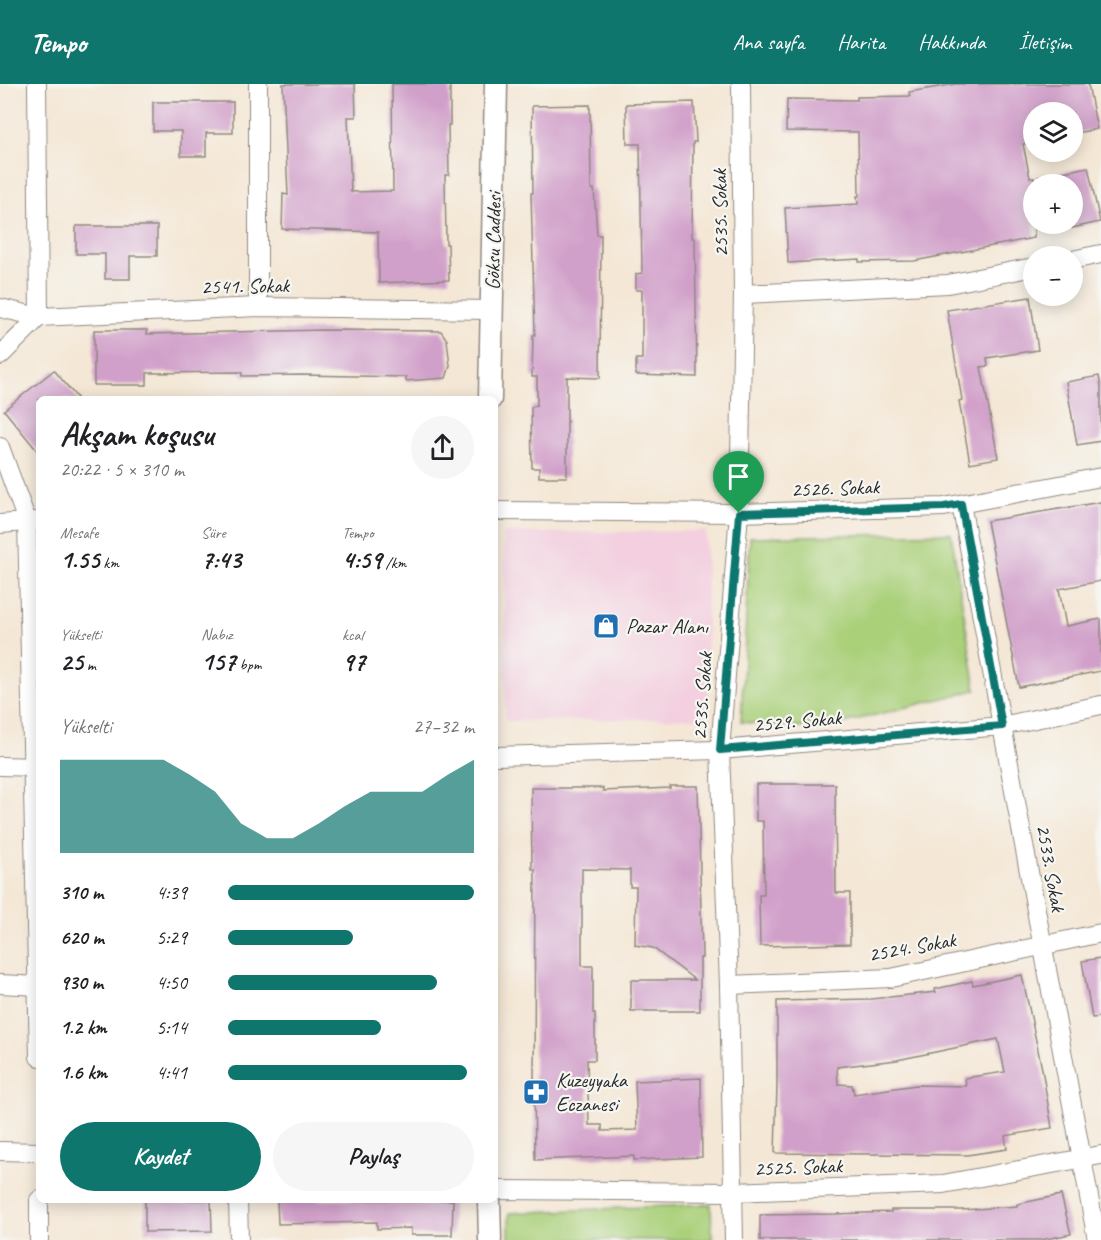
<!DOCTYPE html>
<html lang="tr">
<head>
<meta charset="utf-8">
<style>
	:root { --surface:#fff; --page:#f6f6f6; --text:#202124; --muted:#757577; --accent:#0f766e }
	body { margin:0; font-family:Caveat,sans-serif; background:var(--page); color:var(--text); height:100vh; display:flex; flex-direction:column; font-size:22px; white-space:nowrap }
	* { box-sizing:border-box; margin:0 }
	p { font-size:20px; color:var(--muted) }
	.icon { flex:none; width:33px; height:33px; fill:none; stroke:currentColor; stroke-width:2; stroke-linecap:round; stroke-linejoin:round }
	.map { position:relative; flex:1; overflow:hidden }
	.side { position:absolute; left:36px; top:312px; width:462px; height:807px; display:flex; flex-direction:column; background:var(--surface); border-radius:9px; box-shadow:0 3px 15px #0003 }
	.side>* { flex:none }
	.controls { position:absolute; left:1023px; top:18px; display:grid; gap:12px }
	.controls a { display:grid; place-items:center; width:60px; height:60px; border-radius:50%; background:var(--surface); box-shadow:0 3px 15px #0003; font-size:30px }
	.pin { position:absolute; display:grid; place-items:center; width:51px; height:51px; color:#fff; margin:-62px -26px; border-radius:50% 50% 50% 0; rotate:-45deg; box-shadow:0 0 6px #0007 }
	.pin .icon { rotate:45deg }
	.round { display:grid; place-items:center; flex:none; width:63px; height:63px; border-radius:32px; background:var(--page) }
	.head { display:flex; align-items:center; justify-content:space-between; height:102px; padding:0 24px }
	h1 { font-size:33px; font-weight:700; line-height:45px }
	.figures { display:grid; grid-template-columns:repeat(3,1fr); gap:9px; height:102px; padding:6px 24px }
	.figures div { display:grid; align-content:center }
	.figures b { font-size:26px; font-weight:700 }
	.figures small { font-size:16px; font-weight:400 }
	.figures p { font-size:16px }
	.chart { height:168px; padding:12px 24px }
	.chart p { display:flex; justify-content:space-between }
	.chart svg { width:100%; height:108px; margin-top:6px; fill:var(--accent); opacity:.7 }
	.cta { display:flex; gap:12px; margin-top:auto; padding:12px 24px }
	.cta a { flex:1; height:69px; border-radius:36px; background:var(--accent); color:#fff; font-size:24px; font-weight:700; line-height:69px; text-align:center }
	.cta a+a { background:var(--page); color:var(--text) }
	ul { padding:0 24px; list-style:none; font-size:20px }
	li { display:grid; grid-template-columns:96px 72px 1fr; align-items:center; height:45px }
	li i { height:15px; border-radius:8px; background:var(--accent) }
	header { display:flex; align-items:center; gap:36px; box-sizing:border-box; height:84px; padding:0 30px; background:var(--accent); color:#fff }
	header strong { font-size:28px }
	nav { display:flex; gap:33px; margin-inline-start:auto; font-size:21px }
	.map>svg:first-child { display:block }
</style>
</head>
<body>
<header>
<strong>Tempo</strong>
<nav><a>Ana sayfa</a><a>Harita</a><a>Hakkında</a><a>İletişim</a></nav>
</header>
<div class="map">
<svg width="1101" height="1156" viewBox="0 0 1101 1156">
	<rect width="100%" height="100%" fill="#f6f6f2"/>
	<filter id="ink" filterUnits="userSpaceOnUse"><feTurbulence type="fractalNoise" baseFrequency=".0167" numOctaves="2"/><feDisplacementMap in="SourceGraphic" scale="12" xChannelSelector="R" yChannelSelector="G"/><feConvolveMatrix kernelMatrix="1 2 1 2 8 2 1 2 1" color-interpolation-filters="sRGB"/></filter>
	<filter id="wash" filterUnits="userSpaceOnUse"><feTurbulence type="fractalNoise" baseFrequency=".008" numOctaves="4" result="noise"/><feDisplacementMap in="SourceGraphic" scale="24" xChannelSelector="R" yChannelSelector="G"/><feGaussianBlur stdDeviation="1.35" result="paint"/><feColorMatrix in="noise" values="0 0 0 0 0 0 0 0 0 0 0 0 0 0 0 0 0 1.4 0 .05"/><feComposite in="paint" operator="in"/></filter>
	<g filter="url(#wash)">
		<rect width="100%" height="100%" fill="#f4e7d5"/>
		<!-- built -->
		<path fill="#f3cfdf" d="M706,447L708,634L506,637L504,449Z"/>
		<!-- green -->
		<g fill="#aad07a" stroke="#6a7e52" stroke-width="1.5">
			<path d="M951,449L976,606L819,645L741,638L750,453Z"/>
			<path d="M711,1120L712,1156H509V1129Z"/>
		</g>
		<g id="blocks">
			<!-- building -->
			<g fill="#d1a0ca" fill-rule="evenodd">
				<path d="M283,0H355L356,33H348L351,108L393,107L392,0H450V41H448L449,91H445L446,160H448L449,196L379,199L378,148L282,145L283,110L288,111Z"/>
				<path d="M956,0H1088L1097,45L1072,50V28H1034V58L1023,60L1030,94H1034V154L914,177L859,178V175L788,179L785,124L858,120L857,112H859L858,48L786,47L787,15L857,16V13L910,12L909,8Z"/>
				<path d="M153,18H233V49H206V72H181V47H153Z"/>
				<path d="M694,18L696,58H693L692,154H695L697,293L636,291V275H642V206H636V190L642,189L640,60H627L626,20Z"/>
				<path d="M590,21L591,105H594L597,151H601L600,294L567,293V393H539V384H532L531,323L537,321V293H532L533,251H535L531,109H533L532,22Z"/>
				<path d="M1088,83L1100,138L1072,144V100H1039L1038,93Z"/>
				<path d="M76,142H157V172H130V195H105V170H76Z"/>
				<path d="M1030,213L1038,266L987,274L988,282L981,283L998,374L970,379L959,317L962,316L947,226Z"/>
				<path d="M94,246H147V250L322,246L441,247L447,256L450,282L446,294L406,297V293L302,291L242,292V288L147,289V301H94Z"/>
				<path d="M54,286L78,315H39V369L4,326Z"/>
				<path d="M1099,292L1101,303V357L1077,361L1066,298Z"/>
				<path d="M1101,418V497L1059,505L1066,542L1101,535V587L1019,603L987,437Z"/>
				<path d="M756,700H835L836,809H850V860L760,862L759,811H764L763,737H756Z"/>
				<path d="M670,702H698L702,874H700V927H631V896H695L653,864L635,861L636,803H630V786L582,785V882H593V929H595V976H587L589,1041H602V1047L637,1046L635,997L701,994L702,1073L634,1076V1072L535,1076L534,997L535,785H532L531,704H603V707L670,704Z"/>
				<path d="M1101,874V933L1092,934L1082,877Z"/>
				<path d="M1022,891L1042,985L1052,1044L1005,1052L1007,1065L967,1071L775,1069L777,1001V917L871,915L936,908L935,905L972,897L973,901ZM998,955L1005,988L965,994L966,1002L916,1001L854,1010L852,1001L838,1000L837,983L897,976Z"/>
				<path d="M1061,1111L1071,1150L1041,1156H760V1131L835,1130L891,1128V1126H962L1017,1122V1120Z"/>
				<path d="M145,1116H211L212,1147L145,1148Z"/>
				<path d="M277,1116H453L452,1151H411V1144L377,1145V1138L278,1140Z"/>
			</g>
		</g>
	</g>
	<g filter="url(#ink)">
		<use href="#blocks" fill-opacity="0" stroke="#908980" stroke-width="1.5"/>
		<g fill="none" stroke-linecap="round" stroke-linejoin="round">
			<defs>
				<g id="minor">
					<path d="M1072,176L1101,170"/>
					<path d="M743,210L948,200L1034,183"/>
					<path d="M258,223V0"/>
					<path d="M0,224L39,233L258,223L492,226"/>
					<path d="M0,272L39,233L37,0"/>
					<path d="M0,363L27,437L39,973"/>
					<path d="M961,420L1097,1156"/>
					<path d="M495,427L739,429L944,423L1101,393"/>
					<path d="M0,440L37,437"/>
					<path d="M495,672L720,666L1002,642L1101,621"/>
					<path d="M0,682L39,683"/>
					<path d="M0,900L39,902"/>
					<path d="M729,901L891,894L1101,849"/>
					<path d="M0,1067L39,1068"/>
					<path d="M495,1106L732,1108L943,1100L1101,1071"/>
					<path d="M238,1116L239,1156"/>
					<path d="M39,1156V1116"/>
					<path d="M734,1156L729,901L720,666L739,429L743,210L741,0"/>
				</g>
				<g id="tertiary">
					<path d="M490,315L496,0"/>
					<path d="M489,1116L490,1156"/>
				</g>
			</defs>
			<!-- minor casing -->
			<use href="#minor" stroke="#908980" stroke-width="20"/>
			<!-- tertiary casing -->
			<use href="#tertiary" stroke="#908980" stroke-width="25"/>
			<!-- minor -->
			<use href="#minor" stroke="#fff" stroke-width="18"/>
			<!-- tertiary -->
			<use href="#tertiary" stroke="#fff" stroke-width="22"/>
		</g>
	</g>
	<g fill="none" stroke-linecap="round" stroke-linejoin="round" filter="url(#ink)">
		<defs>
			<path id="route" d="M961,420L1002,642L720,666L739,429L944,423Z"/>
		</defs>
		<!-- route casing -->
		<use href="#route" stroke="#fff" stroke-width="12"/>
		<!-- route -->
		<use href="#route" stroke="#0f766e" stroke-width="8"/>
	</g>
	<!-- icons -->
	<defs>
		<symbol id="shop-square" viewBox="-11 -11 22 22"><rect x="-9" y="-9" width="18" height="18" rx="4" fill="#1f6fb2" stroke="#f6f6f2"/><path d="M-5-2.5h2.3a2.7 3.5 0 0 1 5.4 0H5L5.5 6h-11ZM-1.5-2.5h3a1.5 2.3 0 0 0-3 0Z" fill="#fff"/></symbol>
		<symbol id="pharmacy-square" viewBox="-11 -11 22 22"><rect x="-9" y="-9" width="18" height="18" rx="4" fill="#1f6fb2" stroke="#f6f6f2"/><path d="M-2-6h4v4h4v4h-4v4h-4v-4h-4v-4h4Z" fill="#fff"/></symbol>
	</defs>
	<g fill-rule="evenodd">
		<use href="#shop-square" x="591" y="527" width="30" height="30"/>
		<use href="#pharmacy-square" x="521" y="993" width="30" height="30"/>
	</g>
	<g text-anchor="middle" dominant-baseline="central" stroke-width="4.5" stroke-linejoin="round" paint-order="stroke">
		<!-- street labels -->
		<g font-size="21" fill="#2b2b2b" stroke="#f6f6f2">
			<text transform="translate(720 129) rotate(-91)">2535. Sokak</text>
			<text transform="translate(493 157) rotate(-89)">Göksu Caddesi</text>
			<text transform="translate(245 202) rotate(-1)">2541. Sokak</text>
			<text transform="translate(835 404) rotate(-2)">2526. Sokak</text>
			<text transform="translate(702 612) rotate(-86)">2535. Sokak</text>
			<text transform="translate(797 637) rotate(-5)">2529. Sokak</text>
			<text transform="translate(1051 784) rotate(80)">2533. Sokak</text>
			<text transform="translate(912 863) rotate(-10)">2524. Sokak</text>
			<text transform="translate(798 1083) rotate(-2)">2525. Sokak</text>
		</g>
		<!-- poi labels -->
		<g font-size="21" fill="#2b2b2b" stroke="#f6f6f2" text-anchor="start">
			<text x="626" y="542">Pazar Alanı</text>
			<text x="556" y="996">Kuzeyyaka<tspan x="556" dy="24">Eczanesi</tspan></text>
		</g>
	</g>
</svg>
<div class="controls">
<a><svg class="icon" aria-label="layers" viewBox="0 0 24 24"><path d="M12 4l9 5-9 5-9-5zM3 14l9 5 9-5"/></svg></a>
<a>+</a>
<a>−</a>
</div>
<div class="pin" style="left:739px;top:429px;background:#1e9e55"><svg class="icon" aria-label="arrive" viewBox="0 0 24 24"><path d="M6 21V4h12l-3 4 3 4H6"/></svg></div>
<section class="side">
<div class="head"><div><h1>Akşam koşusu</h1><p>20:22 · 5 × 310 m</p></div><a class="round"><svg class="icon" aria-label="share" viewBox="0 0 24 24"><path d="M12 15V3M7 8l5-5 5 5M5 13v7h14v-7"/></svg></a></div>
<div class="figures">
<div><p>Mesafe</p><b>1.55<small> km</small></b></div>
<div><p>Süre</p><b>7:43</b></div>
<div><p>Tempo</p><b>4:59<small> /km</small></b></div>
</div>
<div class="figures">
<div><p>Yükselti</p><b>25<small> m</small></b></div>
<div><p>Nabız</p><b>157<small> bpm</small></b></div>
<div><p>kcal</p><b>97</b></div>
</div>
<div class="chart"><p><span>Yükselti</span>27–32 m</p>
<svg viewBox="0 0 160 44" preserveAspectRatio="none"><path d="M0 44V6L10 6L20 6L30 6L40 6L50 12L60 19L70 32L80 38L90 38L100 32L110 25L120 19L130 19L140 19L150 12L160 6V44z"/></svg>
</div>
<ul>
<li><b>310 m</b>4:39<i style="width:100%"></i></li>
<li><b>620 m</b>5:29<i style="width:51%"></i></li>
<li><b>930 m</b>4:50<i style="width:85%"></i></li>
<li><b>1.2 km</b>5:14<i style="width:62%"></i></li>
<li><b>1.6 km</b>4:41<i style="width:97%"></i></li>
</ul>
<div class="cta"><a>Kaydet</a><a>Paylaş</a></div>
</section>
</div>
</body>
</html>
